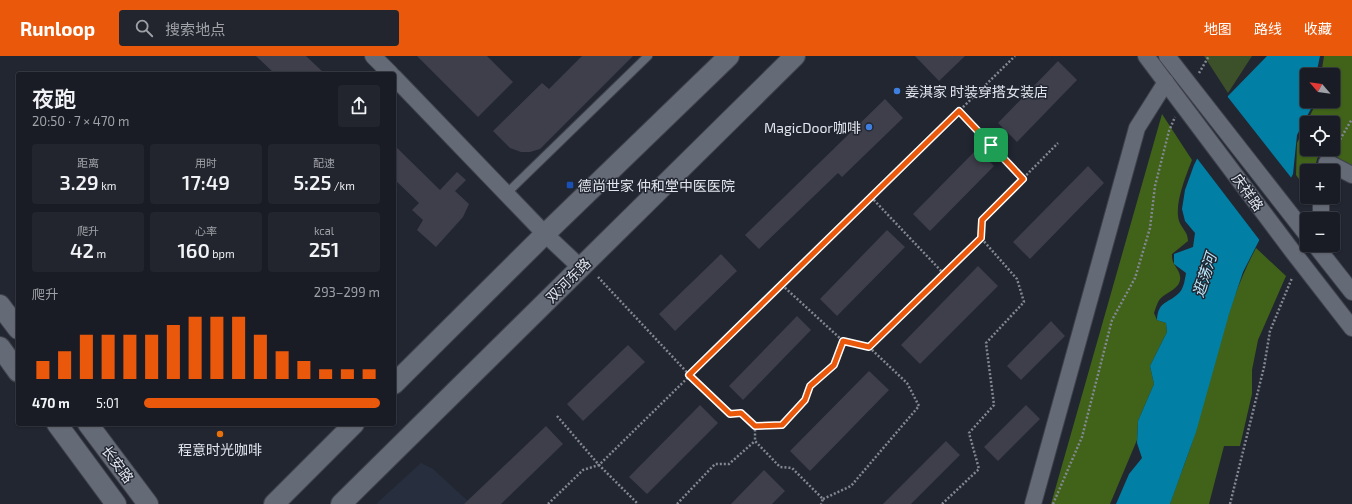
<!DOCTYPE html>
<html lang="zh">
<head>
<meta charset="utf-8">
<style>
	:root { --surface:#191c25; --page:#22252d; --text:#f1f3f6; --muted:#9fa1a7; --line:#373a42; --accent:#ea580c }
	body { margin:0; font-family:"Exo 2","Noto Sans SC",sans-serif; background:var(--page); color:var(--text); height:100vh; display:flex; flex-direction:column; font-size:15px; white-space:nowrap }
	* { box-sizing:border-box; margin:0 }
	p { font-size:13px; color:var(--muted) }
	.icon { flex:none; width:22px; height:22px; fill:none; stroke:currentColor; stroke-width:2; stroke-linecap:round; stroke-linejoin:round }
	.map { position:relative; flex:1; overflow:hidden }
	.side { position:absolute; left:16px; top:16px; width:380px; height:354px; display:flex; flex-direction:column; background:var(--surface); border-radius:4px; box-shadow:0 1px 3px #0004,0 0 0 1px var(--line) }
	.side>* { flex:none }
	.needle { width:26px; rotate:298deg }
	.tools { position:absolute; left:1300px; top:12px; display:grid; gap:8px }
	.tools a { display:grid; place-items:center; width:40px; height:40px; border-radius:4px; background:var(--surface); box-shadow:0 1px 3px #0004,0 0 0 1px var(--line); font-size:20px }
	.pin { position:absolute; display:grid; place-items:center; width:34px; height:34px; color:#fff; margin:-17px; border-radius:8px; box-shadow:0 2px 6px #0006 }
	.round { display:grid; place-items:center; flex:none; width:42px; height:42px; border-radius:4px; background:var(--page) }
	.overview { display:flex; align-items:center; justify-content:space-between; height:68px; padding:0 16px }
	h1 { font-size:22px; font-weight:600; line-height:30px }
	.metrics { display:grid; grid-template-columns:repeat(3,1fr); gap:6px; height:68px; padding:4px 16px }
	.metrics div { display:grid; align-content:center; border-radius:4px; background:var(--page); text-align:center }
	.metrics b { font-size:20px; font-weight:600 }
	.metrics small { font-size:11px; font-weight:400 }
	.metrics p { font-size:11px }
	.chart { height:112px; padding:8px 16px }
	.chart p { display:flex; justify-content:space-between }
	.chart svg { width:100%; height:72px; margin-top:4px; stroke:var(--accent); stroke-width:6 }
	ul { padding:0 16px; list-style:none; font-size:13px }
	li { display:grid; grid-template-columns:64px 48px 1fr; align-items:center; height:30px }
	li i { height:10px; border-radius:5px; background:var(--accent) }
	header { display:flex; align-items:center; gap:24px; box-sizing:border-box; height:56px; padding:0 20px; background:var(--accent); color:#fff }
	header strong { font-size:19px }
	nav { display:flex; gap:22px; margin-inline-start:auto; font-size:14px }
	.search { width:280px; height:36px; background:var(--page); display:flex; align-items:center; gap:10px; box-sizing:border-box; padding:0 14px; border-radius:4px; color:var(--muted); font-size:15px }
	.map>svg:first-child { display:block }
</style>
</head>
<body>
<header>
<strong>Runloop</strong>
<div class="search"><svg class="icon" aria-label="search" viewBox="0 0 24 24"><circle cx="10" cy="10" r="6"/><path d="M15 15l6 6"/></svg>搜索地点</div>
<nav><a>地图</a><a>路线</a><a>收藏</a></nav>
</header>
<div class="map">
<svg width="1352" height="448" viewBox="0 0 1352 448">
	<rect width="100%" height="100%" fill="#212631"/>
	<!-- built -->
	<path fill="#272e3e" d="M421,407L433,413L471,448H376Z"/>
	<!-- green -->
	<path fill="#3c5129" d="M1204,0H1252L1228,37Z"/>
	<!-- forest -->
	<g fill="#406219">
		<path d="M1324,0H1352V111L1325,93H1333V67H1307V93H1322L1317,103L1314,115H1307V134L1296,119L1297,87L1317,45H1333V19H1321Z"/>
		<path d="M1162,58L1192,104C1186,120 1174,148 1179,165C1182,173 1188,176 1188,185L1172,198C1171,209 1179,212 1180,220C1182,232 1167,236 1161,242C1157,246 1156,252 1154,257L1157,264L1166,267L1167,276L1150,310L1154,328L1138,365L1137,384L1110,448H1051Z"/>
		<path d="M1256,192L1286,220L1258,284L1252,314V338L1240,390H1224L1209,448H1170C1178,423 1189,399 1196,373C1214,313 1226,248 1256,192Z"/>
	</g>
	<!-- water -->
	<path fill="#027fa4" d="M1267,0H1320L1316,19H1307V45H1314V47L1297,79L1293,118L1243,216L1229,258L1196,376L1170,448H1116L1129,418L1142,402L1137,387L1138,365L1154,328L1150,310L1167,276L1166,267L1157,264C1158,244 1169,248 1180,236C1184,231 1185,223 1186,217L1174,208V198L1193,191L1195,177L1185,165L1182,153L1185,134L1194,109L1228,40Z"/>
	<!-- pier -->
	<path fill="#212631" d="M1227,40L1293,124L1261,186L1196,101Z"/>
	<!-- building -->
	<g fill="#3f3f4c">
		<path d="M256,0H306L325,18H275Z"/>
		<path d="M417,0H487L513,26L478,61Z"/>
		<path d="M582,0H633L540,93L530,96H521L510,92L493,75L542,27L549,33Z"/>
		<path d="M915,0H965L939,25Z"/>
		<path d="M1058,5L1077,24L1017,86L998,67Z"/>
		<path d="M885,43L903,62L842,121L838,117L759,193L745,179Z"/>
		<path d="M394,89L440,134L457,116L466,124L455,135L469,148L463,161L436,191L417,174L423,164L412,154L419,147L394,123Z"/>
		<path d="M977,93L994,110L930,175L913,158Z"/>
		<path d="M1088,110L1104,127L1030,203L1013,186Z"/>
		<path d="M887,174L905,191L837,260L820,243Z"/>
		<path d="M721,198L737,215L675,275L659,258Z"/>
		<path d="M978,210L998,230L920,308L901,289Z"/>
		<path d="M797,260L811,274L743,344L729,330Z"/>
		<path d="M1051,265L1065,280L1021,324L1007,310Z"/>
		<path d="M628,289L645,306L583,365L567,348Z"/>
		<path d="M869,315L889,334L810,415L790,395Z"/>
		<path d="M700,349L718,367L647,438L629,421Z"/>
		<path d="M1026,349L1040,363L998,405L984,391Z"/>
		<path d="M546,370L563,388L501,448H464Z"/>
		<path d="M946,385L960,399L911,448H883Z"/>
		<path d="M764,414L785,435L772,448H731Z"/>
	</g>
	<g fill="none" stroke-linecap="round" stroke-linejoin="round">
		<defs>
			<path id="service" d="M506,138L648,0"/>
			<g id="minor">
				<path d="M373,0L391,18"/>
				<path d="M1146,0L1293,196L1352,272"/>
				<path d="M1167,0L1307,179"/>
				<path d="M394,21L545,178L580,211"/>
				<path d="M1325,115L1327,106L1352,119"/>
				<path d="M1321,162V141"/>
				<path d="M1315,189L1352,236"/>
				<path d="M1033,448L1137,72L1166,26"/>
			</g>
			<g id="tertiary">
				<path d="M0,249L18,273"/>
				<path d="M0,291L18,316"/>
				<path d="M394,328L545,178L729,0"/>
				<path d="M57,368L116,448"/>
				<path d="M88,368L148,448"/>
				<path d="M274,448L354,368"/>
				<path d="M341,448L795,0"/>
			</g>
		</defs>
		<!-- service casing -->
		<use href="#service" stroke="#3f424c" stroke-width="10"/>
		<!-- minor casing -->
		<use href="#minor" stroke="#3f424c" stroke-width="18"/>
		<!-- tertiary casing -->
		<use href="#tertiary" stroke="#3f424c" stroke-width="22"/>
		<!-- path -->
		<g stroke="#838791" stroke-width="2.5" stroke-dasharray="2 2" stroke-linecap="butt">
			<path d="M1199,17L1209,0"/>
			<path d="M959,55L1023,123"/>
			<path d="M1334,94L1352,63"/>
			<path d="M871,141L944,218"/>
			<path d="M598,221L697,327L730,358L741,357L755,370V385L780,411L792,412L823,443L821,448"/>
			<path d="M782,229L843,285"/>
			<path d="M557,360L599,409L638,448"/>
			<path d="M755,370L782,369L805,344L810,330L834,309L843,285L869,291L981,182"/>
			<path d="M823,443L851,430L919,350L907,327L869,291"/>
			<path d="M548,448L583,414L599,409L1015,0"/>
			<path d="M677,448L715,408H729L755,385"/>
			<path d="M942,448L979,413L969,377L994,349L986,287L1024,246L1017,223L981,182L982,164L1058,87"/>
			<path d="M1053,448L1082,381L1112,264L1135,222L1150,172L1155,130L1169,75L1175,61"/>
			<path d="M1230,448L1264,311L1270,275L1292,222"/>
		</g>
		<!-- service -->
		<use href="#service" stroke="#656a77" stroke-width="8"/>
		<!-- minor -->
		<use href="#minor" stroke="#656a77" stroke-width="16"/>
		<!-- tertiary -->
		<use href="#tertiary" stroke="#656a77" stroke-width="20"/>
	</g>
	<g fill="none" stroke-linecap="round" stroke-linejoin="round">
		<defs>
			<path id="route" d="M959,55L1023,123L982,164L981,182L869,291L843,285L834,309L810,330L805,344L782,369L755,370L741,357L730,358L689,319Z"/>
		</defs>
		<!-- route casing -->
		<use href="#route" stroke="#fff" stroke-width="8"/>
		<!-- route -->
		<use href="#route" stroke="#ea580c" stroke-width="5"/>
	</g>
	<!-- markers -->
	<g fill="#3f7fe0" stroke="#212631" stroke-width="1.5">
		<circle cx="897" cy="35" r="4"/>
		<circle cx="869" cy="71" r="4"/>
	</g>
	<rect fill="#1a4fb4" stroke="#212631" stroke-width="1.5" x="566" y="125" width="8" height="8" rx="2"/>
	<circle fill="#e8710a" stroke="#212631" stroke-width="1.5" cx="220" cy="378" r="4"/>
	<g text-anchor="middle" dominant-baseline="central" stroke-width="3" stroke-linejoin="round" paint-order="stroke">
		<!-- poi labels -->
		<g font-size="14" fill="#e2e5ed" stroke="#212631" text-anchor="start">
			<text x="905" y="35">姜淇家 时装穿搭女装店</text>
			<text x="861" y="71" text-anchor="end">MagicDoor咖啡</text>
			<text x="578" y="129">德尚世家 仲和堂中医医院</text>
			<text x="220" y="393" text-anchor="middle">程意时光咖啡</text>
		</g>
		<!-- street labels -->
		<g font-size="14" fill="#e2e5ed" stroke="#212631">
			<text transform="translate(1248 136) rotate(54)">庆祥路</text>
			<text transform="translate(568 224) rotate(-45)">双河东路</text>
			<text transform="translate(118 408) rotate(53)">长安路</text>
		</g>
		<!-- water labels -->
		<g font-size="15" font-style="italic" fill="#bae8fc" stroke="#212631">
			<text transform="translate(1204 219) rotate(-72)">逛荡河</text>
		</g>
	</g>
</svg>
<div class="tools">
<a><svg class="needle" viewBox="-14 -14 28 28"><path d="M0-13l5 13h-10z" fill="#e53935"/><path d="M0 13l5-13h-10z" fill="#9fa1a7"/></svg></a>
<a><svg class="icon" aria-label="locate" viewBox="0 0 24 24"><circle cx="12" cy="12" r="6"/><path d="M12 2v4M12 18v4M2 12h4M18 12h4"/></svg></a>
<a>+</a>
<a>−</a>
</div>
<div class="pin" style="left:991px;top:89px;background:#1e9e55"><svg class="icon" aria-label="arrive" viewBox="0 0 24 24"><path d="M6 21V4h12l-3 4 3 4H6"/></svg></div>
<section class="side">
<div class="overview"><div><h1>夜跑</h1><p>20:50 · 7 × 470 m</p></div><a class="round"><svg class="icon" aria-label="share" viewBox="0 0 24 24"><path d="M12 15V3M7 8l5-5 5 5M5 13v7h14v-7"/></svg></a></div>
<div class="metrics">
<div><p>距离</p><b>3.29<small> km</small></b></div>
<div><p>用时</p><b>17:49</b></div>
<div><p>配速</p><b>5:25<small> /km</small></b></div>
</div>
<div class="metrics">
<div><p>爬升</p><b>42<small> m</small></b></div>
<div><p>心率</p><b>160<small> bpm</small></b></div>
<div><p>kcal</p><b>251</b></div>
</div>
<div class="chart"><p><span>爬升</span>293–299 m</p>
<svg viewBox="0 0 160 44" preserveAspectRatio="none"><path d="M5 44V33M15 44V27M25 44V17M35 44V17M45 44V17M55 44V17M65 44V11M75 44V6M85 44V6M95 44V6M105 44V17M115 44V27M125 44V33M135 44V38M145 44V38M155 44V38"/></svg>
</div>
<ul>
<li><b>470 m</b>5:01<i style="width:100%"></i></li>
</ul>
</section>
</div>
</body>
</html>
